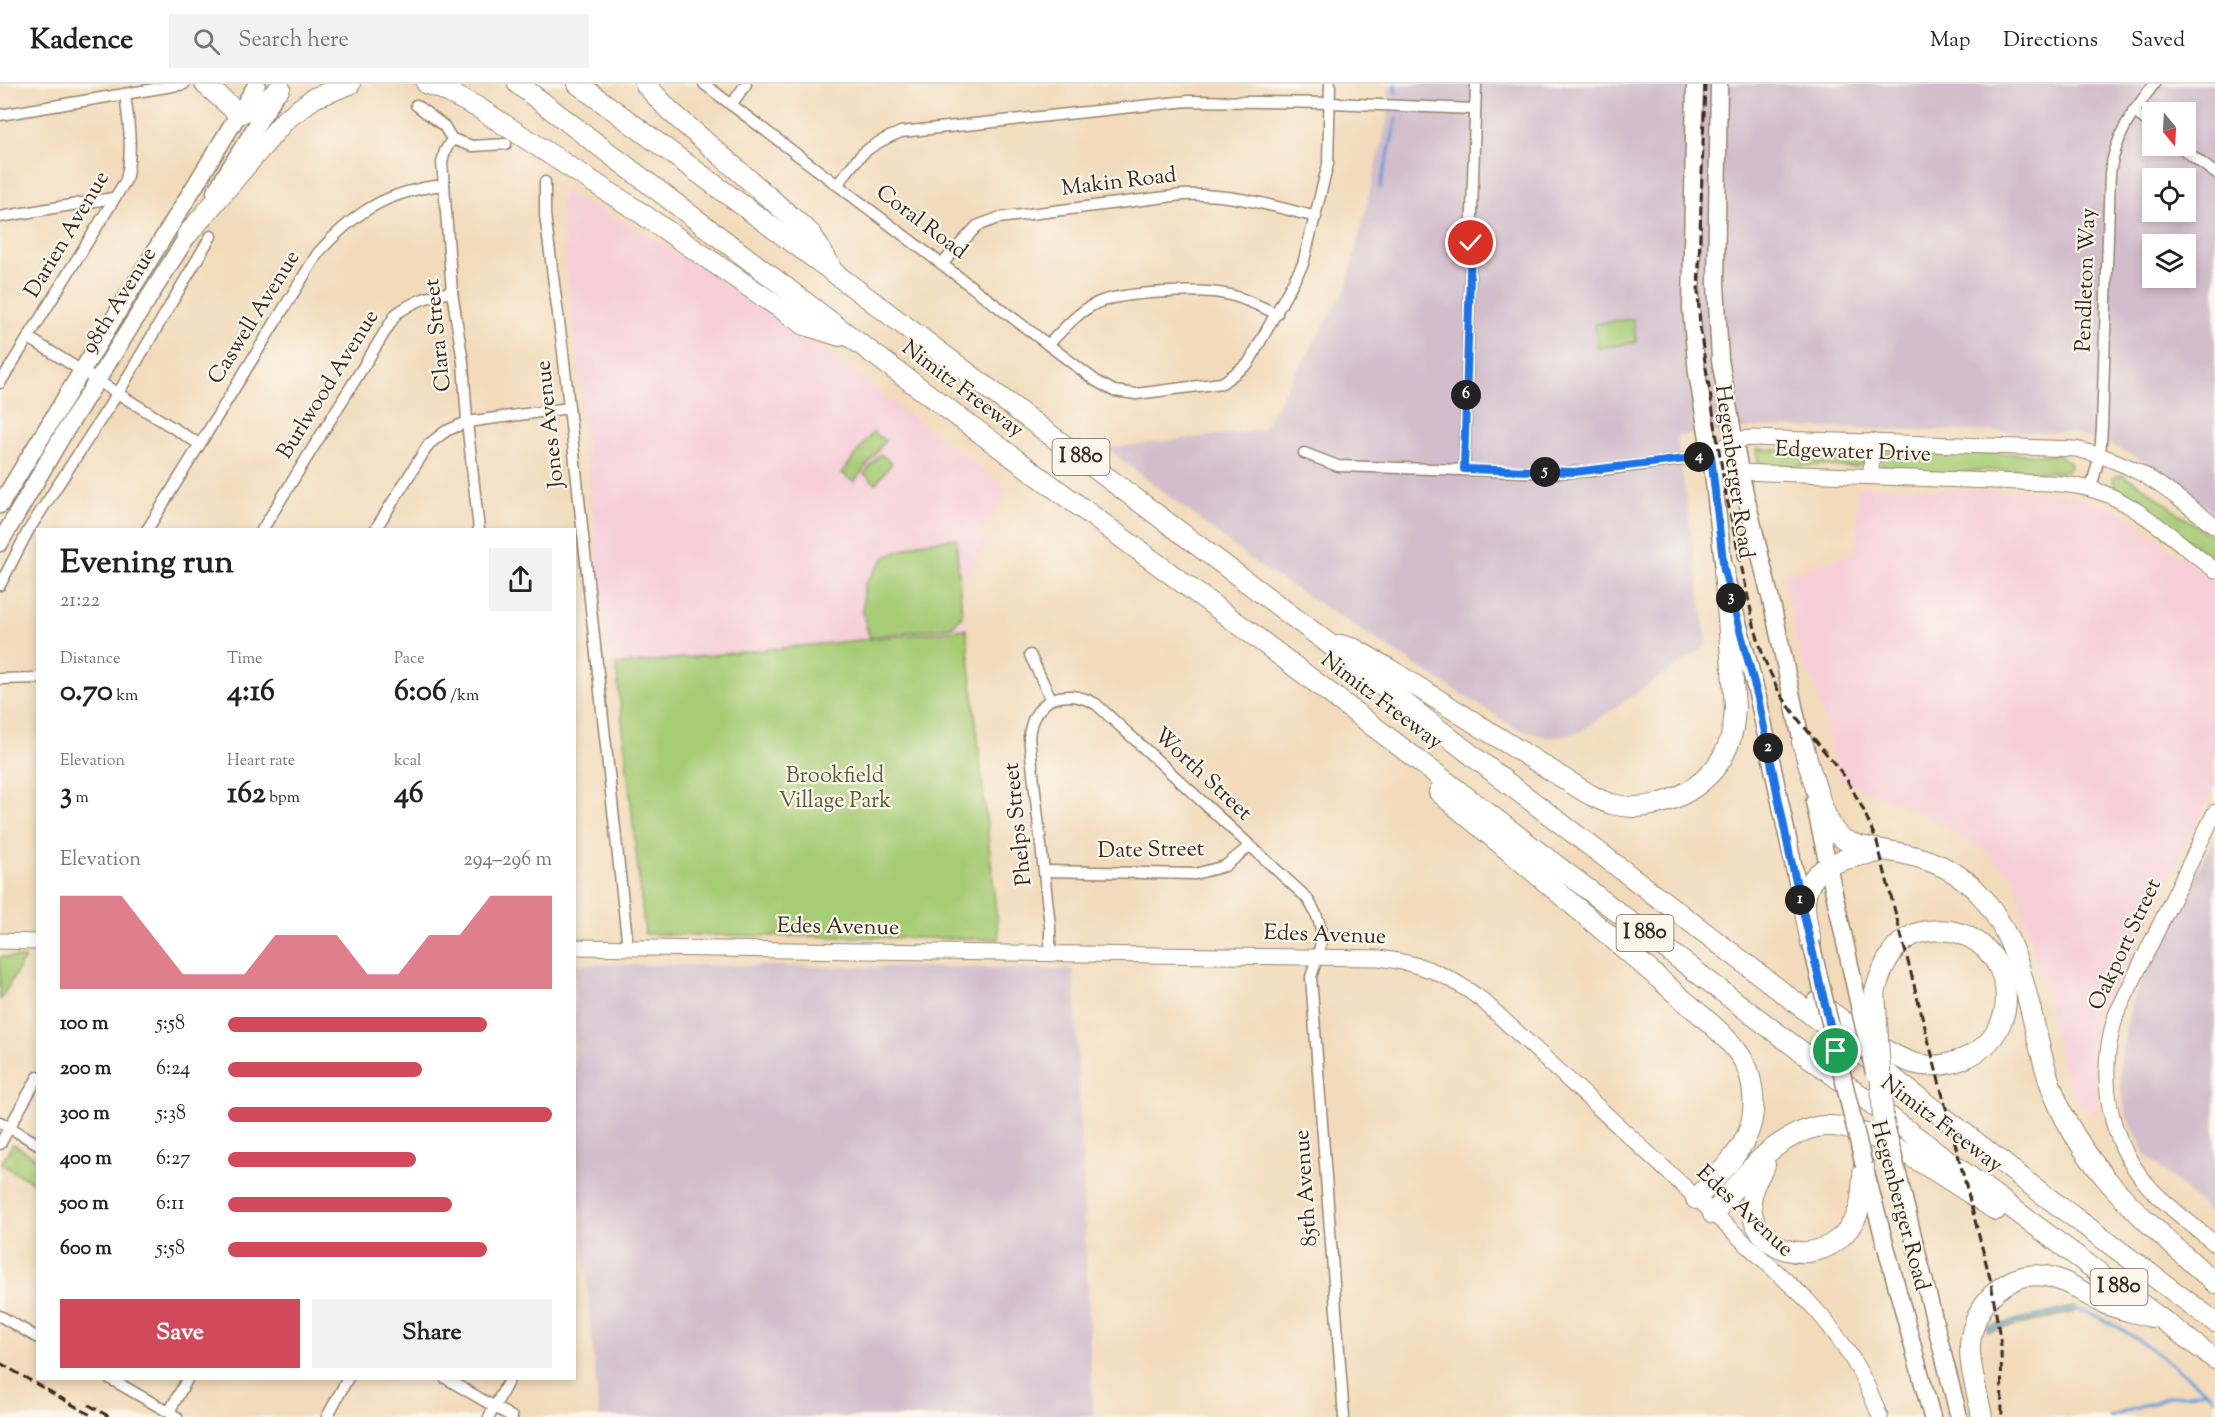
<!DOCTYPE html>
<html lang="en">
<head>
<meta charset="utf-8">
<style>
	:root { --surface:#fff; --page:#f2f2f2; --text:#222; --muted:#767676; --line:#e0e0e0; --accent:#d1495b }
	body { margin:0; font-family:"Sorts Mill Goudy",serif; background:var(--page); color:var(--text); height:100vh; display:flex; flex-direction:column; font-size:22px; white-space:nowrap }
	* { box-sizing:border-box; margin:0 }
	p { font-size:20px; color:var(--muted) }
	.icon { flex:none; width:33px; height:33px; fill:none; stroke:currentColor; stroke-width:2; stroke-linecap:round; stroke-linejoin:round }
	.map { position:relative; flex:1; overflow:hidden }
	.sheet { position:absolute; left:36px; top:444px; width:540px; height:852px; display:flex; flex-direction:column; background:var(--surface); border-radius:0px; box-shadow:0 3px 9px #0003 }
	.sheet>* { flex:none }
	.needle { width:39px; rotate:162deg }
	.fabs { position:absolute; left:2142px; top:18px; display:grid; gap:12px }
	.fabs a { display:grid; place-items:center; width:54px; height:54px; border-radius:0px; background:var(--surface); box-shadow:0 3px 9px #0003; font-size:30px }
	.pin { position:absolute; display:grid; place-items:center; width:51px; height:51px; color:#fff; margin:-26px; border:3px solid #fff; border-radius:50%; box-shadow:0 2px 6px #0007 }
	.km { position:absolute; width:30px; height:30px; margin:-15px; border-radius:50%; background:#222; color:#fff; font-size:16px; line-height:30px; text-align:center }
	.round { display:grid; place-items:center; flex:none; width:63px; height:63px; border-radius:0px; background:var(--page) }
	.summary { display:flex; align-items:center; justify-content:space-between; height:102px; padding:0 24px }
	h1 { font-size:33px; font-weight:800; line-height:45px }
	.figures { display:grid; grid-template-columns:repeat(3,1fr); gap:9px; height:102px; padding:6px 24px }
	.figures div { display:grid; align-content:center }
	.figures b { font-size:30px; font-weight:800 }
	.figures small { font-size:16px; font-weight:400 }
	.figures p { font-size:16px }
	.chart { height:168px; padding:12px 24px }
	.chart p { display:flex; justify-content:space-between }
	.chart svg { width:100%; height:108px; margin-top:6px; fill:var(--accent); opacity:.7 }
	.primary-button { display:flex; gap:12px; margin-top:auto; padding:12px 24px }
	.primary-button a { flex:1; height:69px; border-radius:0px; background:var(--accent); color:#fff; font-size:24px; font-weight:800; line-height:69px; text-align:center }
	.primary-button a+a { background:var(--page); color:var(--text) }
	ul { padding:0 24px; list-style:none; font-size:20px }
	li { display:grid; grid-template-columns:96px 72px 1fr; align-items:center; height:45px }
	li i { height:15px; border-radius:8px; background:var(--accent) }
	header { display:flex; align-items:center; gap:36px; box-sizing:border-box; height:84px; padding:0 30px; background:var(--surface); border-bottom:2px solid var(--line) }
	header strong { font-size:28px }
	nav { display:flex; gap:33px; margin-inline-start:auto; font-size:21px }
	.search { width:420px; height:54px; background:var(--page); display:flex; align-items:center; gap:15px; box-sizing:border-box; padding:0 21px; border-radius:0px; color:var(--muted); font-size:22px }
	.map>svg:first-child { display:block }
</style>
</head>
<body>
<header>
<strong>Kadence</strong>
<div class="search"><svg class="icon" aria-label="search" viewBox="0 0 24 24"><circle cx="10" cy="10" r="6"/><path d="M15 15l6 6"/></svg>Search here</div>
<nav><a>Map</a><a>Directions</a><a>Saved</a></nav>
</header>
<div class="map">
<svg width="2215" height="1333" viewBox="0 0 2215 1333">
	<defs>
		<pattern id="wetland-marsh" width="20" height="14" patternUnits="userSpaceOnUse" patternTransform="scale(1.5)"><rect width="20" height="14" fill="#a7cc76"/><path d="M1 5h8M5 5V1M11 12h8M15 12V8" fill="none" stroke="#91af66"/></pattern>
	</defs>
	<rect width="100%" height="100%" fill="#fbf7ec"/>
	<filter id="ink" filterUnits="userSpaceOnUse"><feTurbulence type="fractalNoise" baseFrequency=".0167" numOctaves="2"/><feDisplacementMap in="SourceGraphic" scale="12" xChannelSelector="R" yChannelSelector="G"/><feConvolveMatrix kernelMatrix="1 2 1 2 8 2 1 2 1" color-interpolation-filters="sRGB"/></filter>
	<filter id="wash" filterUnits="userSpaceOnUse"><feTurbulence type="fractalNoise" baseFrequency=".008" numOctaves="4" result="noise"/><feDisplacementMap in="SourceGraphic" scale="24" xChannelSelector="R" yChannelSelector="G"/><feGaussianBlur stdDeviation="1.35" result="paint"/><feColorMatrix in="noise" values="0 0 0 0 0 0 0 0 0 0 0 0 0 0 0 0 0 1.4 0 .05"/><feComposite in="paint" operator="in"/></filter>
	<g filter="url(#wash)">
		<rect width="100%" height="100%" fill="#f2dbbb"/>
		<!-- built -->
		<g fill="#f6cfd9">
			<path d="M563,108L650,152L796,244L1010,407L980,448L991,458L961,494L966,545L616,581L615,574L607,570L560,116Z"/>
			<path d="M1858,402L2058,409L2075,412L2111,423L2126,431L2215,498V702L2105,928L2096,962L2094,980V996L2098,1032L2078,1016L2071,1008L2064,988L2015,795L1983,765L1961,752L1912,725L1839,696L1815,603L1802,577L1782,492L1856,469Z"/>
		</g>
		<!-- industrial -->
		<g fill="#d1bdcb" fill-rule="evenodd">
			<path d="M1389,0H2215V429L2154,382L2113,362L2071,349L1762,343L1677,352L1707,561L1578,649L1548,654L1517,645L1258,481L1107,364L1262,346L1346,205L1388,34ZM2152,28H2186V62H2152ZM2152,94H2186V128H2152ZM2152,160H2186V194H2152Z"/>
			<path d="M2215,752V1133L2147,1072L2127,1033L2121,1007L2119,982L2131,919Z"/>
			<path d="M575,880L1074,885L1093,1333H599L575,1066Z"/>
		</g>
		<!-- green -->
		<g fill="#a7cc76" stroke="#717b4a" stroke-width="1.5">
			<path d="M1633,235L1636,258L1598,264L1595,240Z"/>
			<path d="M873,348L885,357L854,398L842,389Z"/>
			<path d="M1757,365L1860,369L1865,371V379C1854,388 1832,380 1818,381C1799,382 1780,384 1761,384L1756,370Z"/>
			<path d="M1889,366L2057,371L2070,378L2071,383L2066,387L2056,388L1982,386L1955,390L1887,387C1878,381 1879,371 1889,366Z"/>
			<path d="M880,370L892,379L876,399L864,390Z"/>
			<path d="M2123,391C2156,408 2182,436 2215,453V477L2116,405L2113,395L2117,392Z"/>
			<path d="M956,454L962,531L952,543L869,553L863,529L864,501L885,473L919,459Z"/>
			<path d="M966,545L999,855L645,850L616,581Z"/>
			<path d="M0,873L25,874L0,916Z"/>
			<path d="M13,1060L37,1075V1101L1,1080Z"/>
		</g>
		<!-- wetland -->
		<path fill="url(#wetland-marsh)" stroke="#717b4a" stroke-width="1.5" d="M2073,1223L2075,1225L2074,1228L1988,1248V1243Z"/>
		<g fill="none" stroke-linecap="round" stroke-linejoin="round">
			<!-- stream -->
			<g stroke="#6c9ed7" stroke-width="3">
				<path d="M1395,0L1396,9"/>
				<path d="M1380,104L1397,34"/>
				<path d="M1987,1246C2003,1242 2066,1224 2077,1226C2115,1233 2174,1282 2206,1307"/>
				<path d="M2110,1333L2169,1313L2206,1307L2215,1314"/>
			</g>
		</g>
	</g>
	<g filter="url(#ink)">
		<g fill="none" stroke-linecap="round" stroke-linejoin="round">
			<defs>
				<g id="street">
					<path d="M704,0L1096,297L1114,307L1136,310L1222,299L1248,280L1303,180L1328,80L1330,0"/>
					<path d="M416,21L444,42L452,55L472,62L506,60"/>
					<path d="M731,21L746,0"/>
					<path d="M2133,27L2152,41"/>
					<path d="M0,31L184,0"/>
					<path d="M452,55L445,67L442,79L444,101L452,208L463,278L467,338L479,446"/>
					<path d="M2179,62L2215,89"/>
					<path d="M545,98V131L563,268L628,864"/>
					<path d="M838,100C860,70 866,62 901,48L1188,17L1331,19L1474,25"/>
					<path d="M0,133L113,114"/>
					<path d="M942,180L977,142L998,134L1182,111C1231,109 1269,121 1316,133"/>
					<path d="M29,254L199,360"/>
					<path d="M1048,261C1063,246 1077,228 1097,219C1120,208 1205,204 1230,211C1246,215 1262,223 1277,230"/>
					<path d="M0,299L126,96C133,66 129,40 125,10"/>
					<path d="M1304,369L1338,382L1554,389L1593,387L1711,372"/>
					<path d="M1464,385L1476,0"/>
					<path d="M2091,404L2100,370L2102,344L2110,89C2116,51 2131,30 2154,0"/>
					<path d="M147,446L318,169C355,128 387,107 444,101"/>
					<path d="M262,446L396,230C416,216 428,212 452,208"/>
					<path d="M375,446L429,360L446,347L467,338L569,324"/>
					<path d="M0,501L28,447L123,301L211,152"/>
					<path d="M1030,571L1051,615C1069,610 1079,611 1096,620L1306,813C1329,846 1322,859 1311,893L1344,1333"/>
					<path d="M0,595L38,594"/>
					<path d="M1045,787L1195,790L1225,782L1250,762"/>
					<path d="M1050,869V842L1029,653C1031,635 1036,626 1051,615"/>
					<path d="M0,1038L38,1060"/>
					<path d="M0,1060L38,993"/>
					<path d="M0,1232L38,1254"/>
					<path d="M109,1294L177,1333"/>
					<path d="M445,1294L512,1333"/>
					<path d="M169,1328L188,1294"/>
					<path d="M327,1333L348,1294"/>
					<path d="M489,1333L510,1294"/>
				</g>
				<g id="secondary">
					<path d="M1871,392L1872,357"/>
					<path d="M2215,442C2166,405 2138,379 2076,365L1751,354L1734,356L1711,372L1726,382L1740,388L2048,399C2067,400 2085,402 2103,409C2141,423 2182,462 2215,486"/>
					<path d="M2215,728L2116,931C2097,992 2107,1058 2152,1106C2172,1126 2194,1142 2215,1160"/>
					<path d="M0,857L38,858"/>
					<path d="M574,863L1379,874C1423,880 1446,889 1482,916L1807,1216C1840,1251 1864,1288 1880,1333"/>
				</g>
				<g id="primary">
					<path d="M1695,0L1691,225L1697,289L1711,372L1724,486L1758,614L1803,826"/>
					<path d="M1719,0L1716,199L1720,276L1740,388L1774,529L1804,669"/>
					<path d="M215,108L276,10"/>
					<path d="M0,421L257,0"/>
					<path d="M0,459L64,349L195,140"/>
					<path d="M1814,718L1852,890"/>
					<path d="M1866,1089L1932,1333"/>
					<path d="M1910,1140L1959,1333"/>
				</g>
				<g id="highway">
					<path d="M205,0L239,30C255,24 268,17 280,4"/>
					<path d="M427,0L440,4L477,23L638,127L805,241L840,252"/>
					<path d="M518,0L856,257L1256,553L1778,950L2215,1275"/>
					<path d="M578,0L837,191L1324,556L1505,697L1746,880L2040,1108L2215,1238"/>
					<path d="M645,0L670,27L811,150L830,181"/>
					<path d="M187,151L285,36L314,14L350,0"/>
					<path d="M1341,561L1355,565L1389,585L1587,709C1595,713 1603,718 1612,720C1656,732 1710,705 1727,664C1733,651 1734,638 1735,623L1724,486"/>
					<path d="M1802,658C1809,680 1823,738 1838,751C1851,763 1872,764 1889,767C1926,773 1960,785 1984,815C2027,868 2029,939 2051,1002C2081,1087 2151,1141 2215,1199"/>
					<path d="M1439,708C1517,774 1596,839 1672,906C1695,927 1740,959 1749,989C1766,1050 1733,1074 1696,1115"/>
					<path d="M1811,859C1809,847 1805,834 1805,822C1804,783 1844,773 1875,769"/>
					<path d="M1817,918C1846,938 1880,968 1913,979C1929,984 1948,981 1963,975C2038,944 2007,836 1928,847C1896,851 1883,879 1875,908"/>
					<path d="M1765,1081C1761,1089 1753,1100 1752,1110C1743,1166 1815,1190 1849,1144C1852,1139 1857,1134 1858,1128C1863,1114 1862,1097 1864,1082"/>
					<path d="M1713,1130C1731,1109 1749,1083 1771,1066C1787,1054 1806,1043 1825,1042C1873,1039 1955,1101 1996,1126"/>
					<path d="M1982,1333C1978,1310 1969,1284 1970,1261C1973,1218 2011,1181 2054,1194C2071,1199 2083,1209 2099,1217C2114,1225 2135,1228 2151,1233"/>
				</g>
			</defs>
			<!-- street casing -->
			<use href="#street" stroke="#96826c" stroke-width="13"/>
			<!-- secondary casing -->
			<use href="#secondary" stroke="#96826c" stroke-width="17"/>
			<!-- primary casing -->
			<use href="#primary" stroke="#96826c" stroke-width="19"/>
			<!-- highway casing -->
			<use href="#highway" stroke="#96826c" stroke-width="22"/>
			<!-- street -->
			<use href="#street" stroke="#fff" stroke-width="10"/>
			<!-- secondary -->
			<use href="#secondary" stroke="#fff" stroke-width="15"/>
			<!-- primary -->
			<use href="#primary" stroke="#fff" stroke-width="16"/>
			<!-- highway -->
			<use href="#highway" stroke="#fff" stroke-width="20"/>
			<!-- rail -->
			<g stroke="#3b2a1e" stroke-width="3" stroke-dasharray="9 4.5" stroke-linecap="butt">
				<path d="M1705,0L1698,208L1700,246L1726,410L1754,541L1764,575L1779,608L1798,635L1846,694L1863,725L1877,758L1991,1198L2001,1261L2002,1333"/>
				<path d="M0,1279L94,1333"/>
				<path d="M89,1321L110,1333"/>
			</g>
			<defs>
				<g id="primary-bridge">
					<path d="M1811,859L1864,1082"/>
					<path d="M1852,890L1874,989"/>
					<path d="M1881,1020L1910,1140"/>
				</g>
				<path id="highway-bridge" d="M1875,908L1883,1032"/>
			</defs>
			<!-- primary-bridge casing -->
			<use href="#primary-bridge" stroke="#96826c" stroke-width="19" stroke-linecap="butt"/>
			<!-- highway-bridge casing -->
			<use href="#highway-bridge" stroke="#96826c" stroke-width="22" stroke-linecap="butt"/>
			<!-- primary-bridge -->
			<use href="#primary-bridge" stroke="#fff" stroke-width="16"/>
			<!-- highway-bridge -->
			<use href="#highway-bridge" stroke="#fff" stroke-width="20"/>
		</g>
	</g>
	<g fill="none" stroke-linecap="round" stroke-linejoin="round" filter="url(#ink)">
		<defs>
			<path id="route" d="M1471,159L1464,385L1574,388L1711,372L1724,486L1758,614L1790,772L1836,967"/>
		</defs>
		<!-- route casing -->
		<use href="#route" stroke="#fff" stroke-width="12"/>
		<!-- route -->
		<use href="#route" stroke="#1a73e8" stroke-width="8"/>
	</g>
	<g text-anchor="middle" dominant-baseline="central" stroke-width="4.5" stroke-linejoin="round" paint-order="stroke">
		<!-- shield labels -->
		<g fill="#fbf7ec" stroke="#75685c" stroke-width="1.5">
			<rect x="1052.5" y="355" width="57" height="36" rx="4.5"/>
			<rect x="1616.5" y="831" width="57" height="36" rx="4.5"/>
			<rect x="2090.5" y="1185" width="57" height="36" rx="4.5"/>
		</g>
		<g font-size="21" font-weight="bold" fill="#3b2a1e">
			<text x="1081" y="373">I 880</text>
			<text x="1645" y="849">I 880</text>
			<text x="2119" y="1203">I 880</text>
		</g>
		<!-- street labels -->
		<g font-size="22" fill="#3b2a1e" stroke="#fbf7ec">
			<text transform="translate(1119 99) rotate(-7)">Makin Road</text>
			<text transform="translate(921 139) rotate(37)">Coral Road</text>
			<text transform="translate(68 151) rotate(-59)">Darien Avenue</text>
			<text transform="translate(2087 196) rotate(-88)">Pendleton Way</text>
			<text transform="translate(120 217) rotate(-58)">98th Avenue</text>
			<text transform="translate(255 234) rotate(-58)">Caswell Avenue</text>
			<text transform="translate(439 251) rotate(-96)">Clara Street</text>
			<text transform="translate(329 301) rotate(-58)">Burlwood Avenue</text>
			<text transform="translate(962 306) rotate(37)">Nimitz Freeway</text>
			<text transform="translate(551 340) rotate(-96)">Jones Avenue</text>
			<text transform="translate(1853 369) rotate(2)">Edgewater Drive</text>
			<text transform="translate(1733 388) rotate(82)">Hegenberger Road</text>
			<text transform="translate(1381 618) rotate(37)">Nimitz Freeway</text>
			<text transform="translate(1202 691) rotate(43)">Worth Street</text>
			<text transform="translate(1019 740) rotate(-96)">Phelps Street</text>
			<text transform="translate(1151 767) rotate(-1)">Date Street</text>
			<text transform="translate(838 844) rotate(1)">Edes Avenue</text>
			<text transform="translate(1325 852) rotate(2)">Edes Avenue</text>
			<text transform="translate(2126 861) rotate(-65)">Oakport Street</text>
			<text transform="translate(1941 1041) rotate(37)">Nimitz Freeway</text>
			<text transform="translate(1307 1104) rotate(-94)">85th Avenue</text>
			<text transform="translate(1899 1122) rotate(75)">Hegenberger Road</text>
			<text transform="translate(1744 1128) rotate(43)">Edes Avenue</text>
		</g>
		<!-- park labels -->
		<g font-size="22" fill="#5b5b38" stroke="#fbf7ec">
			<text x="835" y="693">Brookfield<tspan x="835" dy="25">Village Park</tspan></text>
		</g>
	</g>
</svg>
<div class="fabs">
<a><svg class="needle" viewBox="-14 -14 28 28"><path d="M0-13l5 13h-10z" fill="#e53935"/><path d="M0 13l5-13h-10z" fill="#767676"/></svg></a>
<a><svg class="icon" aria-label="locate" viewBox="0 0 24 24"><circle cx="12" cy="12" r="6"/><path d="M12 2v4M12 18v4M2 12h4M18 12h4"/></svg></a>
<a><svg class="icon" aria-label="layers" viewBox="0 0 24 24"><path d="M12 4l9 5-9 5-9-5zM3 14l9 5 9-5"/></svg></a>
</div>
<div class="pin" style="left:1836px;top:967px;background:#1e9e55"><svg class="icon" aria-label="arrive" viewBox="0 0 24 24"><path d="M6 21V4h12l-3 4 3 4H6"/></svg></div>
<div class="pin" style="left:1471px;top:159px;background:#d93025"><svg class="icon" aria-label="check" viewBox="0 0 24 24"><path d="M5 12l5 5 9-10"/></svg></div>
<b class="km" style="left:1800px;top:816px">1</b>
<b class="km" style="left:1768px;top:664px">2</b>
<b class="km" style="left:1731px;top:514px">3</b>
<b class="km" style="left:1699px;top:373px">4</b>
<b class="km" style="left:1545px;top:388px">5</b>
<b class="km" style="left:1466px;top:311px">6</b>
<section class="sheet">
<div class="summary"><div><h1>Evening run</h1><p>21:22</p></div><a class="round"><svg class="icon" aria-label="share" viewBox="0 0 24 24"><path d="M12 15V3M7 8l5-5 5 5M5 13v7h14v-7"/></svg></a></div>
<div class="figures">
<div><p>Distance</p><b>0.70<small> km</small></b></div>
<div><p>Time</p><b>4:16</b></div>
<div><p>Pace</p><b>6:06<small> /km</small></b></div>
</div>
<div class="figures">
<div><p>Elevation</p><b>3<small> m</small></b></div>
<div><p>Heart rate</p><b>162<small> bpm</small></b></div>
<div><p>kcal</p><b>46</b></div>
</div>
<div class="chart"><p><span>Elevation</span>294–296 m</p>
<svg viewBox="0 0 160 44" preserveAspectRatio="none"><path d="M0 44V6L10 6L20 6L30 22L40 38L50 38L60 38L70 22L80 22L90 22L100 38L110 38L120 22L130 22L140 6L150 6L160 6V44z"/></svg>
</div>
<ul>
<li><b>100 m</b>5:58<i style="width:80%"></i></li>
<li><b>200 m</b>6:24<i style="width:60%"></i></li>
<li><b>300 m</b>5:38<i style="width:100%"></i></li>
<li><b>400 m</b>6:27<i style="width:58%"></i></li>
<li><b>500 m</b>6:11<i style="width:69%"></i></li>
<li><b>600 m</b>5:58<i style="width:80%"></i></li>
</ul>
<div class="primary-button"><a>Save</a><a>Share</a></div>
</section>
</div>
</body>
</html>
